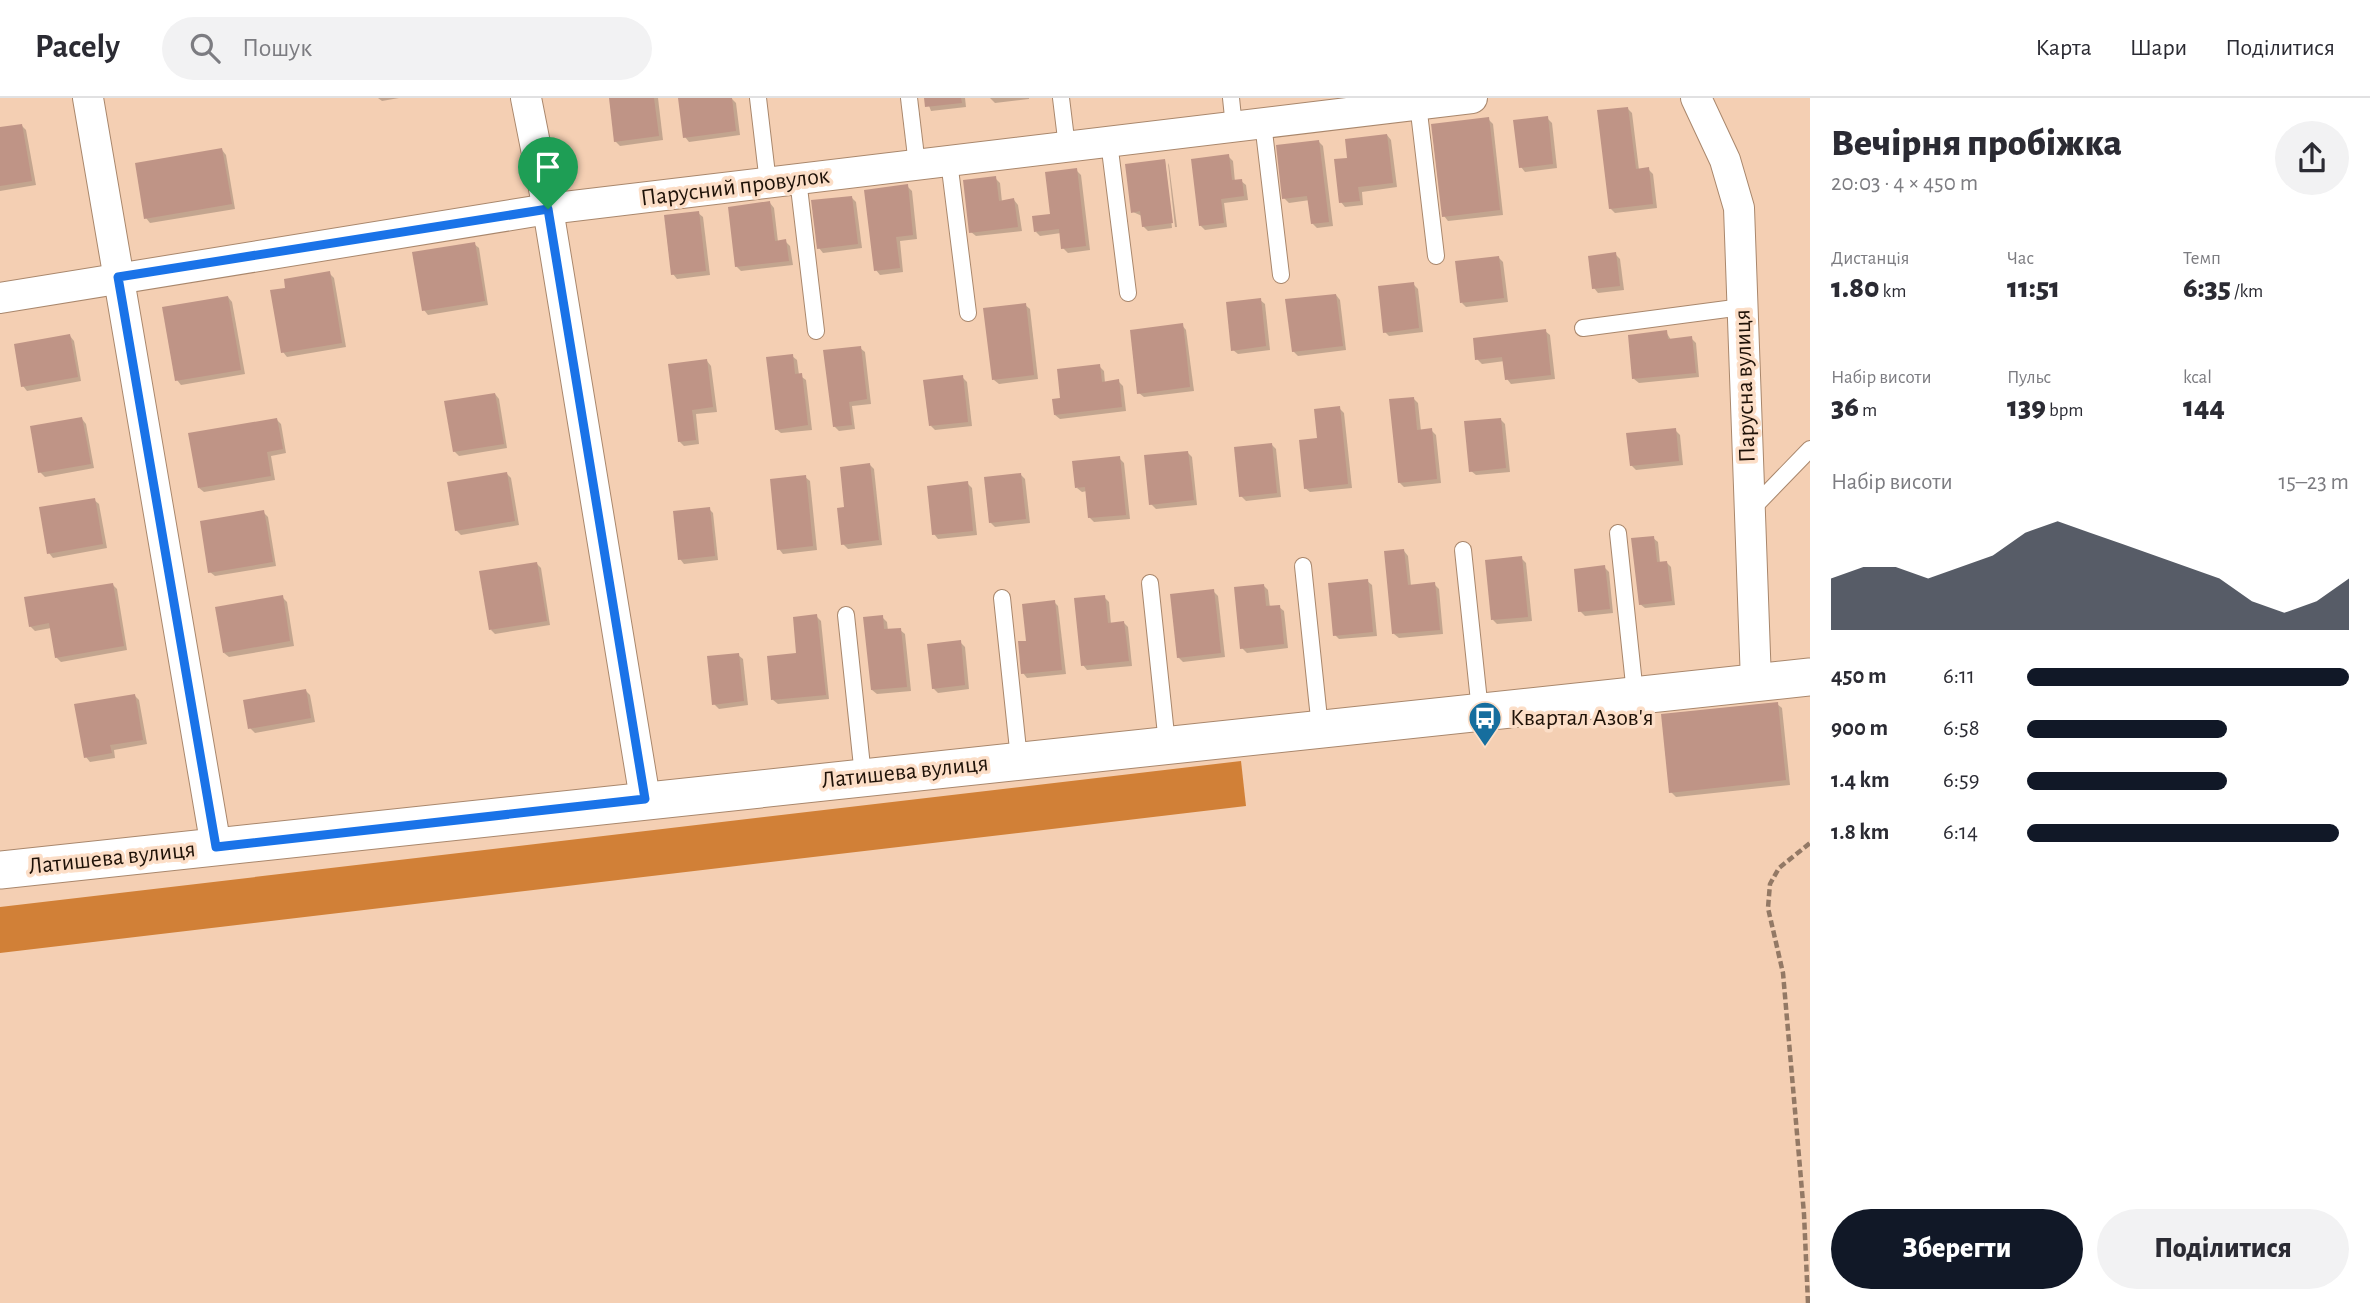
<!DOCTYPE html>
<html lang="uk">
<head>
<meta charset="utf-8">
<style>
	:root { --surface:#fff; --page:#f2f2f3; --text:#2b2b33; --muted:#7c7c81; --line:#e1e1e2; --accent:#111827 }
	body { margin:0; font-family:"Alegreya Sans",sans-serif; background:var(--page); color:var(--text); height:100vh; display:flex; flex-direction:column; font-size:26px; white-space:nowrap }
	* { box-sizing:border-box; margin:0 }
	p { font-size:23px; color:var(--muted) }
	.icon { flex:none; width:38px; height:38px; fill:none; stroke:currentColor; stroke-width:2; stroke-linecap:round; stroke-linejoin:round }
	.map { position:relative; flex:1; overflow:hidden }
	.sheet { display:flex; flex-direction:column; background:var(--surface); width:560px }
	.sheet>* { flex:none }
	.pin { position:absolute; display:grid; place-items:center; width:60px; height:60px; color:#fff; margin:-72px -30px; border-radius:50% 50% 50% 0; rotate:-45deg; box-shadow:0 0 7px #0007 }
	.pin .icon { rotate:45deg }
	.round { display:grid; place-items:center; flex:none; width:74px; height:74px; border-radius:37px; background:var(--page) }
	.overview { display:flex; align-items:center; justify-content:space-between; height:119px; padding:0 21px }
	h1 { font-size:38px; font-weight:800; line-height:52px }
	.figures { display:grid; grid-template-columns:repeat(3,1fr); gap:10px; height:119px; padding:7px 21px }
	.figures div { display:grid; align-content:center }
	.figures b { font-size:30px; font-weight:800 }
	.figures small { font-size:19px; font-weight:400 }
	.figures p { font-size:19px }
	.chart { height:196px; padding:14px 21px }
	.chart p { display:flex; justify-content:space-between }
	.chart svg { width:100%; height:126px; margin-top:7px; fill:var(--accent); opacity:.7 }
	.primary-button { display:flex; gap:14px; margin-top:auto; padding:14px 21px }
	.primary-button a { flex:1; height:80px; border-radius:42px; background:var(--accent); color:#fff; font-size:28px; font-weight:800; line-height:80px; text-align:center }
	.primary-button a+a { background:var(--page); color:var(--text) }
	ul { padding:0 21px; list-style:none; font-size:23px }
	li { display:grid; grid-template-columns:112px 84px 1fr; align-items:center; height:52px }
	li i { height:18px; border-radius:9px; background:var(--accent) }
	header { display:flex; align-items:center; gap:42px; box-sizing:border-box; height:98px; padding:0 35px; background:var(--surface); border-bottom:2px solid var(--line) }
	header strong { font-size:33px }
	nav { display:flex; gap:38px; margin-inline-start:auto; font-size:24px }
	.search { width:490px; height:63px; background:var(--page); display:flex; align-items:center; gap:18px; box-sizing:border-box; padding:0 24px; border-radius:38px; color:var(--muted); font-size:26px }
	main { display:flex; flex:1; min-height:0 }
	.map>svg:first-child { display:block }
</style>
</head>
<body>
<header>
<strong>Pacely</strong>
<div class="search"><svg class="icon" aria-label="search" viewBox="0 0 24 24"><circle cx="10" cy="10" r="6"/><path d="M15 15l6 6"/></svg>Пошук</div>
<nav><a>Карта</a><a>Шари</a><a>Поділитися</a></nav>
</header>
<main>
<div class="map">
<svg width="1810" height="1205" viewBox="0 0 1810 1205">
	<rect width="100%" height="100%" fill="#f4cfb3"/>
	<!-- forest -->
	<path fill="#d18037" d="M1241,663L1246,708L0,855V809Z"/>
	<!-- shadow -->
	<g fill="#0003">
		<path d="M378,0H399L382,3Z"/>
		<path d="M622,0H658L663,42L620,48L615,43Z"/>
		<path d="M680,0H731L736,5L740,37L689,44L685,39Z"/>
		<path d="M926,0H965L966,9L931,13Z"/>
		<path d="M990,0H1029V1L995,5Z"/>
		<path d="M1628,11L1632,15L1639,72L1648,71L1653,76L1657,110L1615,115L1610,110Z"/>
		<path d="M1547,20L1552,25L1557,70L1525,74L1521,69Z"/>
		<path d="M1488,21L1493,26L1503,117L1448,123L1444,118Z"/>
		<path d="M22,28L26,32L36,87L0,93V31Z"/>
		<path d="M1387,37L1391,42L1397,89L1362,94L1363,107L1345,109L1341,104L1349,61Z"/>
		<path d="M1319,44L1323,48L1333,128L1317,130L1312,125L1310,102L1289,105L1284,100Z"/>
		<path d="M222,52L226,57L235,111L150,125L146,120Z"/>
		<path d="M1228,58L1233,63L1235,84L1241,83L1246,87L1248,102L1224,105L1227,129L1205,132L1200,127Z"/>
		<path d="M1165,62L1172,130L1148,133L1143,128L1142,118L1133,114Z"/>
		<path d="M1168,65L1169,67L1177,129H1175Z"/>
		<path d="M1076,72L1081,77L1090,152L1068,155L1063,150L1061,135L1040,138L1036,134L1052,118Z"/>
		<path d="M995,80L1000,85L1002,104L1014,102L1018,107L1022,133L976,138L971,134Z"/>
		<path d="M907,88L912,93L917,141L900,143L903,174L880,177L876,172Z"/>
		<path d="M852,100L856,104L862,150L823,155L819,150Z"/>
		<path d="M770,105L774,110L778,144L785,143L790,148L793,167L741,173L736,168Z"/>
		<path d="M698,115L703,119L710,177L677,181L673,176Z"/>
		<path d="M474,146L479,150L488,207L428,217L424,212Z"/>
		<path d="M1615,156L1620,161L1624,192L1598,195L1594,190Z"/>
		<path d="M1499,160L1503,164L1508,204L1466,209L1462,205Z"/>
		<path d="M329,175L334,180L346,249L287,259L283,254L287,191Z"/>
		<path d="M1413,186L1418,191L1423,234L1389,238L1385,234Z"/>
		<path d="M1336,197L1340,202L1346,252L1298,258L1293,253Z"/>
		<path d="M228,199L232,204L245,276L181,287L177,282Z"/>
		<path d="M1260,202L1265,206L1270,252L1238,256L1233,252Z"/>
		<path d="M1025,207L1030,211L1038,281L999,286L994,282Z"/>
		<path d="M1182,227L1186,232L1194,293L1144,299L1139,295Z"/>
		<path d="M1545,233L1550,237L1555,281L1511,286L1507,281L1505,263L1482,266L1477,261Z"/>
		<path d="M1666,234L1671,242L1691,240L1696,245L1699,279L1639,285L1634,281Z"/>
		<path d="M70,238L74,243L81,283L27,293L23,288Z"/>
		<path d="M860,250L865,254L871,306L852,308L855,331L839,333L834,328Z"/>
		<path d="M792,258L797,262L799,277L806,282L812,332L781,335L776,331Z"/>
		<path d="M707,263L711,268L717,314L696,316L699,346L684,348L679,343Z"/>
		<path d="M1099,268L1104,273L1105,285L1118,283L1123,288L1126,313L1060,321L1055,317L1062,301Z"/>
		<path d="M962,279L967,284L972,328L935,332L931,328Z"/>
		<path d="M495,296L499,301L507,350L459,358L454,353Z"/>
		<path d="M1413,300L1418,305L1421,333L1431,332L1436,337L1441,385L1404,389L1399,384Z"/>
		<path d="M1339,310L1344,315L1352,390L1310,394L1305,390L1319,342Z"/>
		<path d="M82,321L86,326L94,370L45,379L40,374Z"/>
		<path d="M276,321L281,326L286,355L271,358L275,382L204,394L199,390Z"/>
		<path d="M1500,321L1505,326L1510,374L1476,377L1471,373Z"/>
		<path d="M1675,332L1680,337L1683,367L1636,372L1631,367Z"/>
		<path d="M1272,347L1276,351L1281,399L1246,403L1241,398Z"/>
		<path d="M1188,355L1192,359L1197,407L1156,411L1151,406Z"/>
		<path d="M1119,360L1124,365L1130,421L1094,424L1090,420L1087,393L1082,394L1077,390Z"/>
		<path d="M870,367L874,371L882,447L848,451L843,446L846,411Z"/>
		<path d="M506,375L511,380L519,427L461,437L456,432Z"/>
		<path d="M1021,377L1025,381L1030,425L995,429L990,424Z"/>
		<path d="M805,379L810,383L817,452L783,456L779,451Z"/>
		<path d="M967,385L972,390L977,437L938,441L934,436Z"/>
		<path d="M94,402L99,406L107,450L53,460L49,455Z"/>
		<path d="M709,411L713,415L718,462L684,466L680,461Z"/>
		<path d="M263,414L268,419L276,468L215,478L210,474Z"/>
		<path d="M1653,440L1658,444L1660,465H1667L1671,469L1675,507L1645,510L1640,506Z"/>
		<path d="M1404,453L1408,458L1411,488L1434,486L1439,491L1443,536L1399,540L1394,536Z"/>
		<path d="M1521,460L1526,465L1532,523L1497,526L1493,522Z"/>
		<path d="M536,465L541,470L550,527L495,536L491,532Z"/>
		<path d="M1604,469L1609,474L1613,515L1585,518L1580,513Z"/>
		<path d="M1367,483L1372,487L1377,538L1339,541L1335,537Z"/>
		<path d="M112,486L117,491L127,552L61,564L56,559L51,530L35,533L30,528Z"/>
		<path d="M1264,488L1268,492L1270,510L1279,509L1284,513L1288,550L1247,555L1242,550Z"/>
		<path d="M1213,493L1218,498L1225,559L1183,564L1178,559Z"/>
		<path d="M282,499L287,504L294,548L229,559L224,555Z"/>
		<path d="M1104,499L1109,504L1111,526L1124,525L1128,529L1132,568L1087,572L1083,567Z"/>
		<path d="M1054,504L1058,508L1066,576L1027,580L1023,575L1028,544Z"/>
		<path d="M816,518L821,523L829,601L778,606L773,602Z"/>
		<path d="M882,519L887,524L888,533L900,532L905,536L911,593L877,596L872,592Z"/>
		<path d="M960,544L965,549L969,591L938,595L933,590Z"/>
		<path d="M738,557L743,561L748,607L719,611L714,606Z"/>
		<path d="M306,593L310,597L315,624L255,635L250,630Z"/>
		<path d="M135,598L139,602L147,646L114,652L115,660L90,664L86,659Z"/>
		<path d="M1777,606L1782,610L1790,687L1676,699L1671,694Z"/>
	</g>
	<!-- building -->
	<g fill="#bf9486">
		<path d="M609,0H654L659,38L614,44Z"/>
		<path d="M678,0H732L736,33L683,40Z"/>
		<path d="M924,0H961L962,5L925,9Z"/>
		<path d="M1628,9L1636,71L1649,69L1653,106L1609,111L1597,12Z"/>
		<path d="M1548,18L1553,66L1519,70L1513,22Z"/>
		<path d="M1489,19L1500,112L1442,119L1431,26Z"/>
		<path d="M22,26L32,83L0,88V29Z"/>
		<path d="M1387,36L1393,85L1358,89L1360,103L1339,105L1334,61L1347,60L1345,41Z"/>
		<path d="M1319,42L1329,124L1311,126L1307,98L1282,101L1276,47Z"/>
		<path d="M222,50L232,106L144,121L135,65Z"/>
		<path d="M1229,56L1232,82L1242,81L1244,98L1221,101L1224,125L1199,128L1191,61Z"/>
		<path d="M1165,61L1173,125L1142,129L1140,113L1131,115L1125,66Z"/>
		<path d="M1077,70L1086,148L1061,151L1059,131L1034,134L1032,118L1050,116L1045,74Z"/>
		<path d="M996,78L999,103L1014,100L1018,129L969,135L963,82Z"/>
		<path d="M908,86L913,137L896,139L900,170L874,173L864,92Z"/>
		<path d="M852,98L858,146L817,151L811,102Z"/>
		<path d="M770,103L775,143L786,141L789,163L735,169L728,109Z"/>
		<path d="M699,113L706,173L671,177L664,117Z"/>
		<path d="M475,144L485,203L422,213L412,154Z"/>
		<path d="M1616,154L1620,188L1592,191L1588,158Z"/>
		<path d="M1499,158L1504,200L1460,205L1455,163Z"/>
		<path d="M330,173L342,245L281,255L270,192L285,190L284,181Z"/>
		<path d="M1414,184L1419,230L1383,235L1378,188Z"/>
		<path d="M1336,196L1343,248L1292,254L1285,201Z"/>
		<path d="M228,198L241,272L175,283L162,209Z"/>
		<path d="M1261,200L1266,248L1231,253L1226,204Z"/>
		<path d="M1026,205L1034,277L992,282L983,210Z"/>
		<path d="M1183,225L1190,289L1137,296L1130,232Z"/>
		<path d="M1546,231L1551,277L1505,282L1502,259L1475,262L1473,240Z"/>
		<path d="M1667,232L1668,241L1692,238L1696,275L1632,281L1628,237Z"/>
		<path d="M70,236L78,279L21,289L14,246Z"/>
		<path d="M861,248L867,301L849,304L852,327L833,329L823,252Z"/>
		<path d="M793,256L795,276L802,275L808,327L775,332L766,259Z"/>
		<path d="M707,261L713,309L692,312L696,342L678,344L668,266Z"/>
		<path d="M1100,266L1102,284L1119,281L1122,309L1054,317L1052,301L1060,300L1057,271Z"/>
		<path d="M963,277L968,324L929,328L923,282Z"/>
		<path d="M495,295L504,346L453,354L444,303Z"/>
		<path d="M1414,299L1417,332L1432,330L1437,381L1398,385L1389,301Z"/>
		<path d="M1340,308L1348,386L1304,391L1299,342L1317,340L1314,311Z"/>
		<path d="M82,319L91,366L38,375L30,328Z"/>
		<path d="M277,320L283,351L267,354L271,378L198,390L188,335Z"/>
		<path d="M1501,320L1506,370L1469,374L1464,323Z"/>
		<path d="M1676,330L1679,363L1630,368L1626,335Z"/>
		<path d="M1272,345L1277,395L1239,399L1234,349Z"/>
		<path d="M1188,353L1194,402L1149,407L1144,357Z"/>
		<path d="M1120,358L1126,417L1088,420L1085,389L1075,390L1072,363Z"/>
		<path d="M870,365L879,442L841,447L837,410L844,409L840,369Z"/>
		<path d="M507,374L515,423L455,433L447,384Z"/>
		<path d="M1021,375L1026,421L989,425L984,379Z"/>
		<path d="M806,377L813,448L777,452L770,381Z"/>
		<path d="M968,383L973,433L932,437L927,388Z"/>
		<path d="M95,400L103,446L47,456L39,409Z"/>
		<path d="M710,409L715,458L678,462L673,413Z"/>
		<path d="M264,412L273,464L208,475L200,423Z"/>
		<path d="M1654,438L1657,464L1667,463L1672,503L1639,507L1631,440Z"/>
		<path d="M1404,451L1408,487L1435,484L1440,532L1392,536L1384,453Z"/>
		<path d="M1522,458L1528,519L1491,522L1485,462Z"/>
		<path d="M537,464L547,523L489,532L479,473Z"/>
		<path d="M1605,467L1610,511L1578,514L1574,471Z"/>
		<path d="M1368,481L1373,534L1333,538L1328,485Z"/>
		<path d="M113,485L124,548L55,560L49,525L29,529L24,499Z"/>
		<path d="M1264,486L1266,508L1280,507L1284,546L1240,551L1234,489Z"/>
		<path d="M1214,491L1221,555L1177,560L1170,496Z"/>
		<path d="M283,497L290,543L223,555L215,509Z"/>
		<path d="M1105,497L1108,525L1124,523L1129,563L1081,568L1074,500Z"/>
		<path d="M1055,502L1062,572L1021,576L1018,543H1026L1022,506Z"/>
		<path d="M817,516L826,597L771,602L767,558L796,555L793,519Z"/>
		<path d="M883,517L884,531L901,530L907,589L871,592L863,519Z"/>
		<path d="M961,542L965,587L932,591L927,546Z"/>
		<path d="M739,555L744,603L712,607L707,558Z"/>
		<path d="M306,591L311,620L248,631L243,602Z"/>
		<path d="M135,596L143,642L110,647L112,655L84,660L74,606Z"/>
		<path d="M1778,604L1786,682L1669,695L1661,616Z"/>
	</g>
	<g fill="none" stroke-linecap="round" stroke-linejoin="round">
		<defs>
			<g id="service">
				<path d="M758,0L768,85"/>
				<path d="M909,0L917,67"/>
				<path d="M1061,0L1067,49"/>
				<path d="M1231,0L1234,29"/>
				<path d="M1418,6L1436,158"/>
				<path d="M1263,25L1281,177"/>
				<path d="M1109,44L1128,195"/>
				<path d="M949,63L968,215"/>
				<path d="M798,81L816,233"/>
				<path d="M1583,230L1742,209"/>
				<path d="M1751,412L1810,351"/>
				<path d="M1618,435L1635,596"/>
				<path d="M1463,452L1480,613"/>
				<path d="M1303,468L1320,630"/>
				<path d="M1150,485L1167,646"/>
				<path d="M1002,500L1019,661"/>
				<path d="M846,517L863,678"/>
			</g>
			<g id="minor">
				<path d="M88,0L216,749"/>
				<path d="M526,0L548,111L645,701"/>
				<path d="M1696,0L1725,62L1739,110L1756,584"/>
				<path d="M0,200L548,111L1472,0"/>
			</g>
			<path id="tertiary" d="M0,772L1810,579"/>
		</defs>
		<!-- service casing -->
		<use href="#service" stroke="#a9876c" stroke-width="18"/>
		<!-- minor casing -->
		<use href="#minor" stroke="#a9876c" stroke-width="32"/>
		<!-- tertiary casing -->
		<use href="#tertiary" stroke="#a9876c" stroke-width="39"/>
		<!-- path -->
		<path stroke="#937965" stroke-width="4.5" stroke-dasharray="7 3.5" stroke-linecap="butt" d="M1808,1205L1804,1116L1783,875L1768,810L1770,786L1779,770L1810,745"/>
		<!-- service -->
		<use href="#service" stroke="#fff" stroke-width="16"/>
		<!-- minor -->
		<use href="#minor" stroke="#fff" stroke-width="30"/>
		<!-- tertiary -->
		<use href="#tertiary" stroke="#fff" stroke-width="37"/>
	</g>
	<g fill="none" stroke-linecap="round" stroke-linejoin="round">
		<defs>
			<path id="route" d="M548,111L645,701L216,749L118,179Z"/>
		</defs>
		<!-- route casing -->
		<use href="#route" stroke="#fff" stroke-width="14"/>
		<!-- route -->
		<use href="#route" stroke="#1a73e8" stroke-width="9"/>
	</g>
	<!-- icons -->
	<defs>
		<symbol id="bus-pin" viewBox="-11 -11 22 30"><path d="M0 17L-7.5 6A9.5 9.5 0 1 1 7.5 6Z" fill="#166e9e" stroke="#fcdec7"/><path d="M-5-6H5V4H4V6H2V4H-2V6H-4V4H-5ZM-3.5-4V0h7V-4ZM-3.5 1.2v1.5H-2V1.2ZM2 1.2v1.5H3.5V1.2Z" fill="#fff"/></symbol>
	</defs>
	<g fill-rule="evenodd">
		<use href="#bus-pin" x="1466" y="601" width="38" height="52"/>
	</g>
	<g text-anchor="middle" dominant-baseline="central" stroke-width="7" stroke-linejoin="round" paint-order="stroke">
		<!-- street labels -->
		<g font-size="24" fill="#1f1208" stroke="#fcdec7">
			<text transform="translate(735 89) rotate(-7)">Парусний провулок</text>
			<text transform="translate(1745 288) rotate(-92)">Парусна вулиця</text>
			<text transform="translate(905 674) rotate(-6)">Латишева вулиця</text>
			<text transform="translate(112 760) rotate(-6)">Латишева вулиця</text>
		</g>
		<!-- poi labels -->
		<g font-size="24" fill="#1f1208" stroke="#fcdec7" text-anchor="start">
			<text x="1510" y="620">Квартал Азов'я</text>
		</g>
	</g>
</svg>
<div class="pin" style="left:548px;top:111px;background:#1e9e55"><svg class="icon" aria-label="arrive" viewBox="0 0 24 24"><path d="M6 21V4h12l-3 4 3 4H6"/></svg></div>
</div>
<section class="sheet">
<div class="overview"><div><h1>Вечірня пробіжка</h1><p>20:03 · 4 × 450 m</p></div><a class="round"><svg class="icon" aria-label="share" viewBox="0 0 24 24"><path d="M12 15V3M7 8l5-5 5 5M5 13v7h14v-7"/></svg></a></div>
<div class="figures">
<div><p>Дистанція</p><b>1.80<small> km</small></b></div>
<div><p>Час</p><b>11:51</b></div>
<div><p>Темп</p><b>6:35<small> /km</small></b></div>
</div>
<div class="figures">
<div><p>Набір висоти</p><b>36<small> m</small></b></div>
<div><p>Пульс</p><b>139<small> bpm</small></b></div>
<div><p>kcal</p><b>144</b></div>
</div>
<div class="chart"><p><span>Набір висоти</span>15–23 m</p>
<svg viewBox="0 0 160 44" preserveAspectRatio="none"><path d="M0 44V26L10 22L20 22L30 26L40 22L50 18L60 10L70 6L80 10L90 14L100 18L110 22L120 26L130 34L140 38L150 34L160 26V44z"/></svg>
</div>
<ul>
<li><b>450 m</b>6:11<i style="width:100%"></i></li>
<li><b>900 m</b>6:58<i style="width:62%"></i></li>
<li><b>1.4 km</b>6:59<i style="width:62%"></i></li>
<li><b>1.8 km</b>6:14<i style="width:97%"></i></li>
</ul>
<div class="primary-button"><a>Зберегти</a><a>Поділитися</a></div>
</section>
</main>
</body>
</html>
